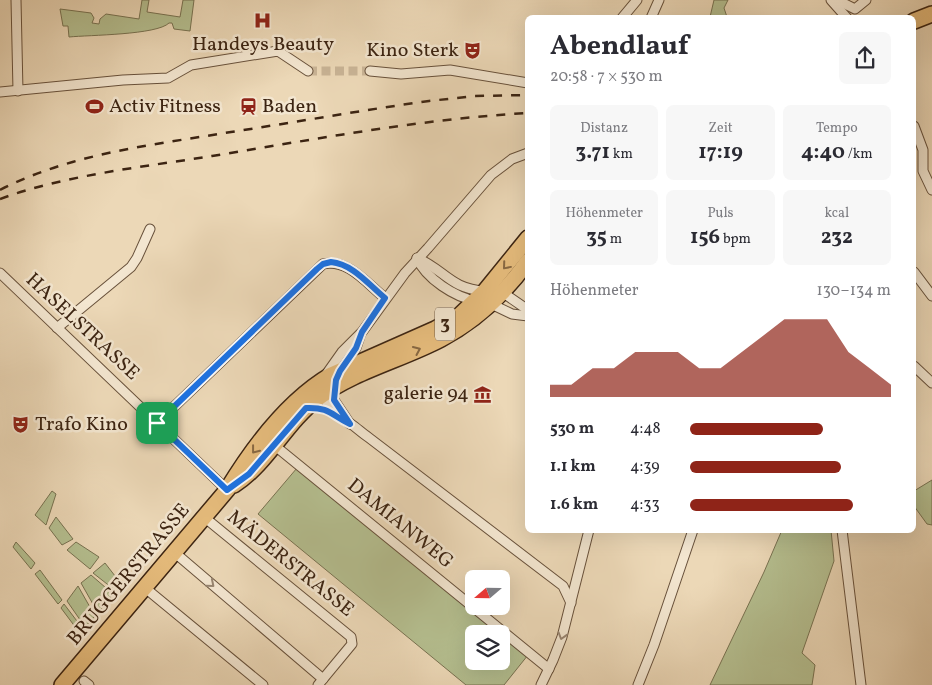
<!DOCTYPE html>
<html lang="de">
<head>
<meta charset="utf-8">
<style>
	:root { --surface:#fff; --page:#f7f7f7; --text:#2b2b33; --muted:#7c7c81; --accent:#8f2418 }
	body { margin:0; font-family:Vollkorn,serif; background:var(--page); color:var(--text); height:100vh; display:flex; flex-direction:column; font-size:19px; white-space:nowrap }
	* { box-sizing:border-box; margin:0 }
	p { font-size:16px; color:var(--muted) }
	.icon { flex:none; width:28px; height:28px; fill:none; stroke:currentColor; stroke-width:2; stroke-linecap:round; stroke-linejoin:round }
	.map { position:relative; flex:1; overflow:hidden }
	.details { position:absolute; left:525px; top:15px; width:391px; height:518px; display:flex; flex-direction:column; background:var(--surface); border-radius:8px; box-shadow:0 5px 20px #0002 }
	.details>* { flex:none }
	.needle { width:32px; rotate:250deg }
	.tools { position:absolute; left:465px; top:570px; display:grid; gap:10px }
	.tools a { display:grid; place-items:center; width:45px; height:45px; border-radius:8px; background:var(--surface); box-shadow:0 5px 20px #0002; font-size:25px }
	.pin { position:absolute; display:grid; place-items:center; width:42px; height:42px; color:#fff; margin:-21px; border-radius:10px; box-shadow:0 2px 8px #0006 }
	.round { display:grid; place-items:center; flex:none; width:52px; height:52px; border-radius:8px; background:var(--page) }
	.headline { display:flex; align-items:center; justify-content:space-between; height:85px; padding:0 25px }
	h1 { font-size:28px; font-weight:700; line-height:38px }
	.metrics { display:grid; grid-template-columns:repeat(3,1fr); gap:8px; height:85px; padding:5px 25px }
	.metrics div { display:grid; align-content:center; border-radius:8px; background:var(--page); text-align:center }
	.metrics b { font-size:21px; font-weight:700 }
	.metrics small { font-size:14px; font-weight:400 }
	.metrics p { font-size:14px }
	.chart { height:140px; padding:10px 25px }
	.chart p { display:flex; justify-content:space-between }
	.chart svg { width:100%; height:90px; margin-top:5px; fill:var(--accent); opacity:.7 }
	ul { padding:0 25px; list-style:none; font-size:16px }
	li { display:grid; grid-template-columns:80px 60px 1fr; align-items:center; height:38px }
	li i { height:12px; border-radius:6px; background:var(--accent) }
	.map>svg:first-child { display:block }
</style>
</head>
<body>
<div class="map">
<svg width="932" height="685" viewBox="0 0 932 685">
	<rect width="100%" height="100%" fill="#ecd8b7"/>
	<filter id="stains"><feTurbulence type="fractalNoise" baseFrequency=".004" numOctaves="4"/><feColorMatrix values="0 0 0 0 .2 0 0 0 0 .09 0 0 0 0 .02 0 0 0 .5 -.17"/></filter>
	<radialGradient id="worn" r=".72"><stop offset=".6" stop-color="#630" stop-opacity="0"/><stop offset="1" stop-color="#630" stop-opacity=".3"/></radialGradient>
	<!-- green -->
	<g fill="#b5bf90" stroke="#787251" fill-rule="evenodd">
		<path d="M142,0H149L147,12L180,17L183,0H194L190,31L174,29L172,23H169C157,35 89,35 69,37L68,26H63L60,9L91,13L94,18L92,23L99,24L100,19L106,14L139,19Z"/>
		<path d="M714,0H728L724,8L727,17H710Z"/>
		<path d="M297,468L528,655L504,685H466L258,514ZM474,634H501V661H474Z"/>
		<path d="M932,480V525L927,524L914,506V491Z"/>
		<path d="M52,491L56,494L46,525L35,515Z"/>
		<path d="M56,517L73,539L62,545L49,528Z"/>
		<path d="M782,530H831L834,561L802,653L815,665L812,685H710L764,572Z"/>
		<path d="M16,542L35,563L31,569L13,547Z"/>
		<path d="M76,542L99,557L90,569L67,550Z"/>
		<path d="M105,563L122,585L116,591L93,573Z"/>
		<path d="M40,570L62,600L58,604L35,574Z"/>
		<path d="M91,575L113,594L98,613L81,583Z"/>
		<path d="M78,586L95,616L85,627L67,601Z"/>
		<path d="M64,604L83,629L79,632L61,608Z"/>
	</g>
	<g fill="none" stroke-linecap="round" stroke-linejoin="round">
		<!-- street-tunnel -->
		<path stroke="#c9b496" stroke-width="9" stroke-dasharray="9 4.5" stroke-linecap="butt" d="M308,71H370"/>
		<defs>
			<g id="street">
				<path d="M16,0L18,91"/>
				<path d="M831,0L847,18"/>
				<path d="M837,0L855,9L866,0"/>
				<path d="M622,18L637,0"/>
				<path d="M651,18L659,0"/>
				<path d="M370,71L401,74L450,70L528,83"/>
				<path d="M0,92L123,80L168,78L191,65L278,51L308,71"/>
				<path d="M914,126L923,150V171L932,190"/>
				<path d="M417,258C426,279 455,297 476,301"/>
				<path d="M417,258C445,270 450,289 485,291"/>
				<path d="M914,272L932,296"/>
				<path d="M0,273L227,490"/>
				<path d="M498,291L502,292L528,310"/>
				<path d="M489,303L512,314L528,316"/>
				<path d="M57,328L131,267L137,258L150,229"/>
				<path d="M914,366L932,383"/>
				<path d="M342,368L356,348L360,336"/>
				<path d="M325,376L342,352L362,332L405,273L428,248L491,175L512,159L528,153"/>
				<path d="M323,391C327,411 335,414 351,424C357,428 362,433 368,437L563,586L571,603"/>
				<path d="M322,394L334,400L350,424"/>
				<path d="M157,423L323,264C349,259 366,283 385,298"/>
				<path d="M274,445L549,669"/>
				<path d="M204,517L351,637L352,644L318,685"/>
				<path d="M842,530L861,685"/>
				<path d="M174,552L323,679"/>
				<path d="M144,587L263,685"/>
				<path d="M84,681L89,685"/>
				<path d="M541,685L553,660L562,637L589,530"/>
				<path d="M638,685L654,645L693,530"/>
			</g>
			<g id="primary">
				<path d="M914,21L932,14"/>
				<path d="M234,485C268,463 285,423 318,398C354,371 401,360 441,339C475,321 505,293 528,261"/>
				<path d="M62,685L227,490C253,447 287,401 331,375L435,329L460,315L485,291L528,238"/>
			</g>
		</defs>
		<!-- street casing -->
		<use href="#street" stroke="#68513b" stroke-width="11"/>
		<!-- primary casing -->
		<use href="#primary" stroke="#3c2412" stroke-width="18"/>
		<!-- street -->
		<use href="#street" stroke="#f3e6d0" stroke-width="9"/>
		<!-- primary -->
		<use href="#primary" stroke="#e6bc7c" stroke-width="15"/>
		<!-- rail -->
		<g stroke="#3c2412" stroke-width="2.5" stroke-dasharray="9 9" stroke-linecap="butt">
			<path d="M0,190C72,153 153,145 231,132C297,122 363,110 429,101L475,96L528,95"/>
			<path d="M0,199C65,175 143,167 212,156C317,139 421,119 528,113"/>
		</g>
	</g>
	<!-- one-way arrows -->
	<defs><path id="oneway-chevron" d="M-2-3.5L2.5 0L-2 3.5" fill="none" stroke-width="1.6" stroke-linecap="round" stroke-linejoin="round" transform="scale(1.25)"/></defs>
	<g stroke="#886842">
		<use href="#oneway-chevron" transform="translate(506 266) rotate(130)"/>
		<use href="#oneway-chevron" transform="translate(417 350) rotate(-24)"/>
		<use href="#oneway-chevron" transform="translate(255 450) rotate(128)"/>
	</g>
	<g stroke="#988571">
		<use href="#oneway-chevron" transform="translate(211 584) rotate(40)"/>
		<use href="#oneway-chevron" transform="translate(562 636) rotate(107)"/>
	</g>
	<g fill="none" stroke-linecap="round" stroke-linejoin="round">
		<defs>
			<path id="route" d="M331,262C353,264 369,285 385,298L362,332L356,348L340,371L336,380L334,400L350,424C331,415 330,407 306,408L249,474L227,490L157,423L317,269L323,264Z"/>
		</defs>
		<!-- route casing -->
		<use href="#route" stroke="#fff" stroke-width="10"/>
		<!-- route -->
		<use href="#route" stroke="#1a73e8" stroke-width="6"/>
	</g>
	<!-- icons -->
	<defs>
		<symbol id="hospital-bare" viewBox="-9 -9 18 18"><path d="M-5-5h3v3.5h4V-5h3V5h-3V1.5h-4V5h-3Z" fill="#8f2418" stroke="#f3e6d0" stroke-width="2.5" paint-order="stroke"/></symbol>
		<symbol id="theatre-bare" viewBox="-9 -9 18 18"><path d="M-5-5.5Q0-4 5-5.5V0Q5 5 0 6Q-5 5-5 0ZM-3.3-2.5H-1v1.5H-3.3ZM1-2.5H3.3v1.5H1ZM-2.8 1Q0 5.5 2.8 1Z" fill="#8f2418" stroke="#f3e6d0" stroke-width="2.5" paint-order="stroke"/></symbol>
		<symbol id="stadium-bare" viewBox="-9 -9 18 18"><path d="M0-5a6.5 5 0 1 0 0 10a6.5 5 0 1 0 0-10ZM-3.5-1.8h7v3.6h-7Z" fill="#8f2418" stroke="#f3e6d0" stroke-width="2.5" paint-order="stroke"/></symbol>
		<symbol id="station-bare" viewBox="-9 -9 18 18"><path d="M-3-6H3Q5-6 5-4V2Q5 4 3 4L4.5 6H3L1.5 4h-3L-3 6H-4.5L-3 4Q-5 4-5 2V-4Q-5-6-3-6ZM-3.5-4v3h7v-3ZM-3.5 1v1.5H-2V1ZM2 1v1.5H3.5V1Z" fill="#8f2418" stroke="#f3e6d0" stroke-width="2.5" paint-order="stroke"/></symbol>
		<symbol id="museum-bare" viewBox="-9 -9 18 18"><path d="M0-6L6-3V-2H-6V-3ZM-5-1h2V3h-2ZM-1-1h2V3h-2ZM3-1h2V3H3ZM-6 4H6V6H-6Z" fill="#8f2418" stroke="#f3e6d0" stroke-width="2.5" paint-order="stroke"/></symbol>
	</defs>
	<g fill-rule="evenodd">
		<use href="#hospital-bare" x="250" y="8" width="25" height="25"/>
		<use href="#theatre-bare" x="460" y="38" width="25" height="25"/>
		<use href="#stadium-bare" x="82" y="94" width="25" height="25"/>
		<use href="#station-bare" x="236" y="94" width="25" height="25"/>
		<use href="#museum-bare" x="470" y="382" width="25" height="25"/>
		<use href="#theatre-bare" x="8" y="412" width="25" height="25"/>
	</g>
	<g text-anchor="middle" dominant-baseline="central" stroke-width="5" stroke-linejoin="round" paint-order="stroke">
		<!-- shield labels -->
		<rect fill="#f3e6d0" stroke="#735e4b" stroke-width="1" x="435" y="307.5" width="20" height="33" rx="4"/>
		<g font-size="19" font-weight="bold" fill="#3c2412">
			<text x="445" y="324">3</text>
		</g>
		<!-- poi labels -->
		<g font-size="20" fill="#3c2412" stroke="#f3e6d0" text-anchor="start">
			<text x="263" y="45" text-anchor="middle">Handeys Beauty</text>
			<text x="459" y="51" text-anchor="end">Kino Sterk</text>
			<text x="109" y="107">Activ Fitness</text>
			<text x="262" y="107">Baden</text>
			<text x="469" y="394" text-anchor="end">galerie 94</text>
			<text x="35" y="425">Trafo Kino</text>
		</g>
		<!-- street labels -->
		<g font-size="20" fill="#3c2412" stroke="#f3e6d0">
			<text transform="translate(82 327) rotate(43)">HASELSTRASSE</text>
			<text transform="translate(400 524) rotate(39)">DAMIANWEG</text>
			<text transform="translate(290 564) rotate(39)">MÄDERSTRASSE</text>
			<text transform="translate(129 575) rotate(-50)">BRUGGERSTRASSE</text>
		</g>
	</g>
	<rect width="100%" height="100%" filter="url(#stains)"/>
	<rect width="100%" height="100%" fill="url(#worn)"/>
</svg>
<div class="tools">
<a><svg class="needle" viewBox="-14 -14 28 28"><path d="M0-13l5 13h-10z" fill="#e53935"/><path d="M0 13l5-13h-10z" fill="#7c7c81"/></svg></a>
<a><svg class="icon" aria-label="layers" viewBox="0 0 24 24"><path d="M12 4l9 5-9 5-9-5zM3 14l9 5 9-5"/></svg></a>
</div>
<div class="pin" style="left:157px;top:423px;background:#1e9e55"><svg class="icon" aria-label="arrive" viewBox="0 0 24 24"><path d="M6 21V4h12l-3 4 3 4H6"/></svg></div>
<section class="details">
<div class="headline"><div><h1>Abendlauf</h1><p>20:58 · 7 × 530 m</p></div><a class="round"><svg class="icon" aria-label="share" viewBox="0 0 24 24"><path d="M12 15V3M7 8l5-5 5 5M5 13v7h14v-7"/></svg></a></div>
<div class="metrics">
<div><p>Distanz</p><b>3.71<small> km</small></b></div>
<div><p>Zeit</p><b>17:19</b></div>
<div><p>Tempo</p><b>4:40<small> /km</small></b></div>
</div>
<div class="metrics">
<div><p>Höhenmeter</p><b>35<small> m</small></b></div>
<div><p>Puls</p><b>156<small> bpm</small></b></div>
<div><p>kcal</p><b>232</b></div>
</div>
<div class="chart"><p><span>Höhenmeter</span>130–134 m</p>
<svg viewBox="0 0 160 44" preserveAspectRatio="none"><path d="M0 44V38L10 38L20 30L30 30L40 22L50 22L60 22L70 30L80 30L90 22L100 14L110 6L120 6L130 6L140 22L150 30L160 38V44z"/></svg>
</div>
<ul>
<li><b>530 m</b>4:48<i style="width:66%"></i></li>
<li><b>1.1 km</b>4:39<i style="width:75%"></i></li>
<li><b>1.6 km</b>4:33<i style="width:81%"></i></li>
</ul>
</section>
</div>
</body>
</html>
